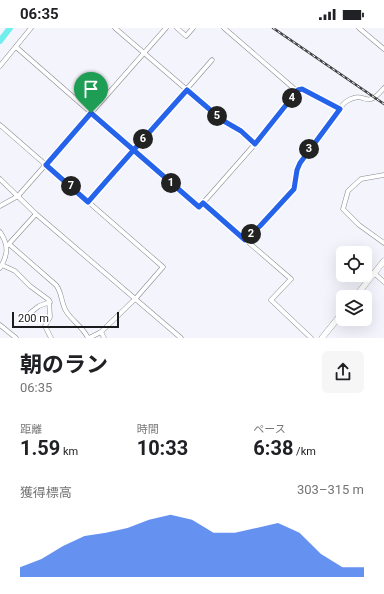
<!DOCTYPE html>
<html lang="ja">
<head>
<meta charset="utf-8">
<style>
	:root { --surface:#fff; --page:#f6f6f6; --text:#202124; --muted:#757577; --accent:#2563eb }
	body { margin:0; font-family:Roboto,"Noto Sans JP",sans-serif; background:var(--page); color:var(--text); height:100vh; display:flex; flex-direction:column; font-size:15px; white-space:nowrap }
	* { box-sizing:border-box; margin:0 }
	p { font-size:13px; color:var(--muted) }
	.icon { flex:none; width:22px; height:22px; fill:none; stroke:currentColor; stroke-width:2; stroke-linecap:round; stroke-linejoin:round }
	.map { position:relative; height:310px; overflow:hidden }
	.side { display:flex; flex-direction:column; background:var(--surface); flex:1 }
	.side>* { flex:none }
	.tools { position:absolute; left:336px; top:218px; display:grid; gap:8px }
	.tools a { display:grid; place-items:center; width:36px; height:36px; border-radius:6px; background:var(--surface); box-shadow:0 4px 16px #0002; font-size:20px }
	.scale { position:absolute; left:12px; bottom:10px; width:107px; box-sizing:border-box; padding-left:4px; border:2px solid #1b1b1e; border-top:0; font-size:11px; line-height:14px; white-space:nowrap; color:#1b1b1e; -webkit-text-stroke:3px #fff; paint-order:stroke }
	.pin { position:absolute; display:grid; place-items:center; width:34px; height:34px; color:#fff; margin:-41px -17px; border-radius:50% 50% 50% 0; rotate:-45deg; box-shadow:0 0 4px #0007 }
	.pin .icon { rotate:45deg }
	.km { position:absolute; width:20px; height:20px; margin:-10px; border-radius:50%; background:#222; color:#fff; font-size:11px; line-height:20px; text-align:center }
	.round { display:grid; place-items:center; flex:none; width:42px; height:42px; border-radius:6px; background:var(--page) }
	.headline { display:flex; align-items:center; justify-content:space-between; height:68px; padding:0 20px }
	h1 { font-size:22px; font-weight:700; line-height:30px }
	.metrics { display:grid; grid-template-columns:repeat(3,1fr); gap:6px; height:68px; padding:4px 20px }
	.metrics div { display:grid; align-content:center }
	.metrics b { font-size:20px; font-weight:700 }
	.metrics small { font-size:11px; font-weight:400 }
	.metrics p { font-size:11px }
	.chart { height:112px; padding:8px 20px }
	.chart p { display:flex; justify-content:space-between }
	.chart svg { width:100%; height:72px; margin-top:4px; fill:var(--accent); opacity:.7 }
	.status { display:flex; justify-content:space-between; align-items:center; height:28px; padding:0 20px; background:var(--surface); direction:ltr }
	.status svg { height:11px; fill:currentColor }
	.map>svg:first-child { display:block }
</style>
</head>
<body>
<div class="status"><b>06:35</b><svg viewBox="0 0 49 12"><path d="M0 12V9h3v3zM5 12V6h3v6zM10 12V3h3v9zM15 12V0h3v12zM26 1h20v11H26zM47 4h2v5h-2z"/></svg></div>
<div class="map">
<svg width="384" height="310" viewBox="0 0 384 310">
	<rect width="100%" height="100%" fill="#f4f4fc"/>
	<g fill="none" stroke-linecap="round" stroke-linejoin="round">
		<!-- river -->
		<path stroke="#70eded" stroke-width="6" d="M0,13L10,0"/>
		<defs>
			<g id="minor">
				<path d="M115,0L222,92L241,103L255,116L203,175L291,251L271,272L311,310"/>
				<path d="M177,0L186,8L193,0"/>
				<path d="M224,0L298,64"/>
				<path d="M359,0L384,21"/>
				<path d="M16,19L199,179L203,175"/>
				<path d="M0,38L31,0"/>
				<path d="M0,97L163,239L136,270L101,304"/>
				<path d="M255,116L298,63L302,61L339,81"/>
				<path d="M384,147L361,151L348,163L343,181L359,197L384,215"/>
				<path d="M0,151L36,186L181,310"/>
				<path d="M88,174L212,32"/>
				<path d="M0,178L18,168L166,0"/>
				<path d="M0,204C9,217 8,227 0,240"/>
				<path d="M245,212L260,198L294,161L297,143L300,135C309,121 320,109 330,95C336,88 339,78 347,73C367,61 364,84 384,60"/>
				<path d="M9,216L56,257C62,264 61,275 66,283C72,293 83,299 88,310"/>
				<path d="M7,218L36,186"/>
				<path d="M2,237L15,243L30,258L49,272L50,289L45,298L51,310"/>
				<path d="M374,245L384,254"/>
				<path d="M30,285L39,278L50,274"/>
				<path d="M0,297L16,310"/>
				<path d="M89,310L101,304L104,310"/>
			</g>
			<g id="secondary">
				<path d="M355,269L384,233"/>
				<path d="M322,310L343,284"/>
			</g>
		</defs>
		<!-- minor casing -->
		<use href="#minor" stroke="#88888f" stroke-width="5"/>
		<!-- secondary casing -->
		<use href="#secondary" stroke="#88888f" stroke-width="6"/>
		<!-- minor -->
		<use href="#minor" stroke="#fff" stroke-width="4"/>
		<!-- secondary -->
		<use href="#secondary" stroke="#fff" stroke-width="5.5"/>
		<defs>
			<path id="rail" d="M273,0L384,76"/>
		</defs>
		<!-- rail casing -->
		<use href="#rail" stroke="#404044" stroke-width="2.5"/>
		<!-- rail -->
		<use href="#rail" stroke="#fff" stroke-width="1" stroke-dasharray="3" stroke-linecap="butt"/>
	</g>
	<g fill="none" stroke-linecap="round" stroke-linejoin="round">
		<defs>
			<path id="route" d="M91,85C127,116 163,148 199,179L203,175L245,212L260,198L294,161L297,142L300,135L340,81L302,61L298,62L255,116L241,103L222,92L187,62C154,99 121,136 88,174L46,137L91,85"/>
		</defs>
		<!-- route casing -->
		<use href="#route" stroke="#fff" stroke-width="8"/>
		<!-- route -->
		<use href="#route" stroke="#2563eb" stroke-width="5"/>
	</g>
</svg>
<div class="tools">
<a><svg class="icon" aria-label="locate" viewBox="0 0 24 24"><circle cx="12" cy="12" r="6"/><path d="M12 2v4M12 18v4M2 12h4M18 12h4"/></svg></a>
<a><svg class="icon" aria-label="layers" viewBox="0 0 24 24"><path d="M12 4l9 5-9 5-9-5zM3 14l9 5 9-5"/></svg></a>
</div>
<div class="scale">200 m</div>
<div class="pin" style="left:91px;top:85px;background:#1e9e55"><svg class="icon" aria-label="arrive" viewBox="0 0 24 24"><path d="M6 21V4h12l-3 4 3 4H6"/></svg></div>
<b class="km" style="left:171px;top:155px">1</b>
<b class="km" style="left:251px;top:206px">2</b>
<b class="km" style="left:309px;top:121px">3</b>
<b class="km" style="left:292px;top:70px">4</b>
<b class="km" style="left:217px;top:88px">5</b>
<b class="km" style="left:143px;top:111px">6</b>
<b class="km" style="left:71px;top:158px">7</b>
</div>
<section class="side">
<div class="headline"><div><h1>朝のラン</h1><p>06:35</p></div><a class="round"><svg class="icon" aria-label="share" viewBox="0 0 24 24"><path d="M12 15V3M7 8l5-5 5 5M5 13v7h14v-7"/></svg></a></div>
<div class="metrics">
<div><p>距離</p><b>1.59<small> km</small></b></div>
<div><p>時間</p><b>10:33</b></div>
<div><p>ペース</p><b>6:38<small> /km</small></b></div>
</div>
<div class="chart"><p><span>獲得標高</span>303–315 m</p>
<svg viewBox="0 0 160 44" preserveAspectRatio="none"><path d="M0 44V38L10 33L20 25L30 19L40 17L50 14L60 9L70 6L80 9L90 17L100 17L110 14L120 11L130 17L140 30L150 38L160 38V44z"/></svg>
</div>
</section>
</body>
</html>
